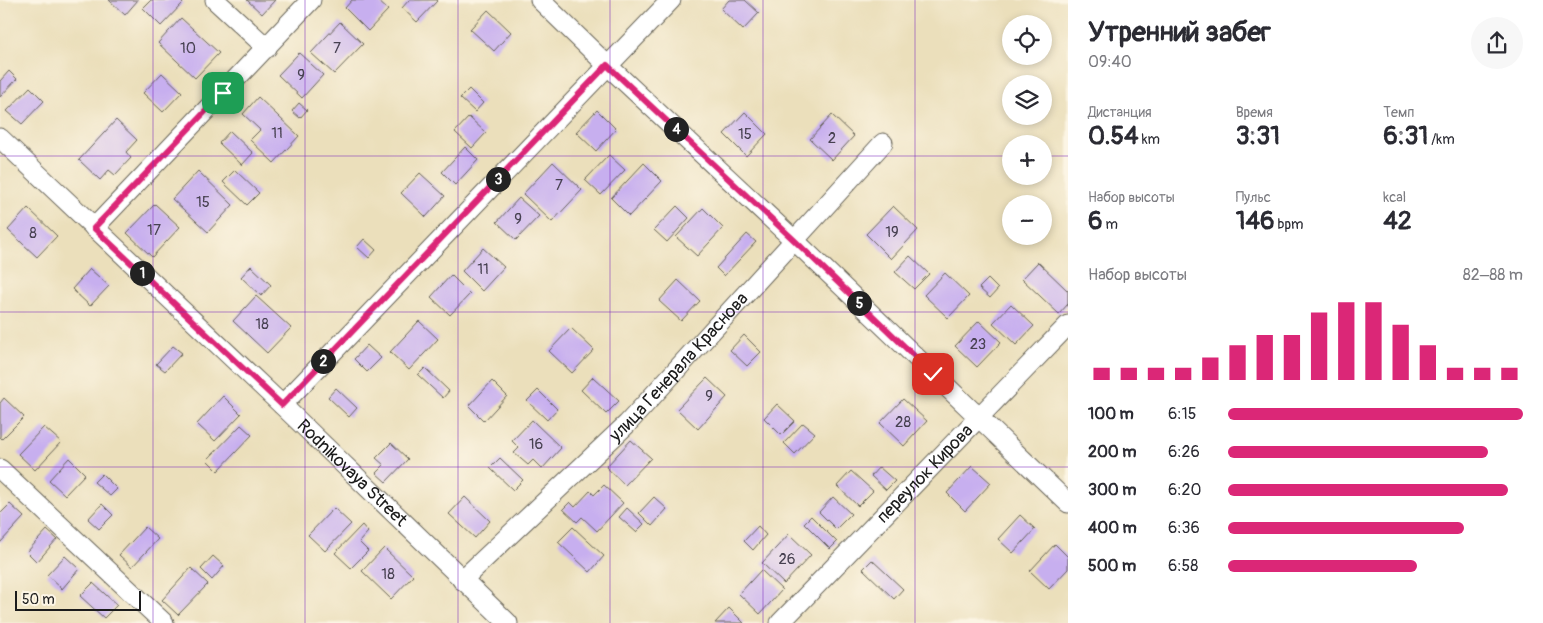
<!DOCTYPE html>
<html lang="ru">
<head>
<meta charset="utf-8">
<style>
	:root { --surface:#fff; --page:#f7f7f7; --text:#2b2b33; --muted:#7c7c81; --accent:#db2777 }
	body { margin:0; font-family:Pangolin,sans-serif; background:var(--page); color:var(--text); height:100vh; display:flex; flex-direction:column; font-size:19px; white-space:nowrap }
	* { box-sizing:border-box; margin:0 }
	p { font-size:16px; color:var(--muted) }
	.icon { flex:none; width:28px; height:28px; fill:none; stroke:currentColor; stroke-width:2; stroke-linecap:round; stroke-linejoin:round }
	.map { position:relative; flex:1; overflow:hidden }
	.side { display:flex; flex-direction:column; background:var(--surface); width:475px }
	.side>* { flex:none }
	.controls { position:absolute; left:1002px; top:15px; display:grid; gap:10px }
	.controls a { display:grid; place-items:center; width:50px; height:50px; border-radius:50%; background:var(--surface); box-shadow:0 2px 8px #0003; font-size:25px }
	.scale { position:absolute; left:15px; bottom:12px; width:126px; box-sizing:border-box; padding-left:5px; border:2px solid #1c1c1c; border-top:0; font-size:14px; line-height:18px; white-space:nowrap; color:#1c1c1c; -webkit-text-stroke:4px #fcf5e5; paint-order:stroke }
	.pin { position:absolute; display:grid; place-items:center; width:42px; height:42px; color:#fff; margin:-21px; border-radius:10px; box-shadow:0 2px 8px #0006 }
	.km { position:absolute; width:25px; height:25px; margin:-12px; border-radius:50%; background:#222; color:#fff; font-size:14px; line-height:25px; text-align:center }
	.round { display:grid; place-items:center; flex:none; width:52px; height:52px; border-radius:26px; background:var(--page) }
	.head { display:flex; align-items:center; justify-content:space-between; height:85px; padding:0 20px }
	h1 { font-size:28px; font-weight:700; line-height:38px }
	.figures { display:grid; grid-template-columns:repeat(3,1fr); gap:8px; height:85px; padding:5px 20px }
	.figures div { display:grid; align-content:center }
	.figures b { font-size:25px; font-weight:700 }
	.figures small { font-size:14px; font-weight:400 }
	.figures p { font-size:14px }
	.chart { height:140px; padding:10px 20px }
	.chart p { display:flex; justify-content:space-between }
	.chart svg { width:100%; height:90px; margin-top:5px; stroke:var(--accent); stroke-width:6 }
	ul { padding:0 20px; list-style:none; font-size:16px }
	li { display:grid; grid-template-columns:80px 60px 1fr; align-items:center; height:38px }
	li i { height:12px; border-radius:6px; background:var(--accent) }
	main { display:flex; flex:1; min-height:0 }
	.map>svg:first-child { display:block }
</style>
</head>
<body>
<main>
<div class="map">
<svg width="1068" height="623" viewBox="0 0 1068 623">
	<rect width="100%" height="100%" fill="#fcf5e5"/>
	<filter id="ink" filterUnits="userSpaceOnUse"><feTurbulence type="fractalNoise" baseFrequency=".02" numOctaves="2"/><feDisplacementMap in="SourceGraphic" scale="10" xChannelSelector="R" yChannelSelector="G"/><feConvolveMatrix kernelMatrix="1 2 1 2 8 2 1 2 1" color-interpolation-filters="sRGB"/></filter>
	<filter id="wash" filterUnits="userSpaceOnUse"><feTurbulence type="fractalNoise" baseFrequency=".0096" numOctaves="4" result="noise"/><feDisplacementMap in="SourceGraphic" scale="20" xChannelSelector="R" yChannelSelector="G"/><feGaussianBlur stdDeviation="1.12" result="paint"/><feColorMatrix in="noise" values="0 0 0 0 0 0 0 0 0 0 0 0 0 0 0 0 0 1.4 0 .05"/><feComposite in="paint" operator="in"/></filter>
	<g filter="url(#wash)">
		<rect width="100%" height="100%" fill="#ebdfbb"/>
		<g id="blocks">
			<!-- building -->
			<g fill="#c7afef">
				<path d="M109,0H138L125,15Z"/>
				<path d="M151,0H180L183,3L161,26L143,8Z"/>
				<path d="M247,0H275L262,14Z"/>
				<path d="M352,0H377L388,10L368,31L345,8Z"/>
				<path d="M409,0H438L417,22L402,8Z"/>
				<path d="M729,0H745L759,13L743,30L721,9Z"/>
				<path d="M488,10L511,32L494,51L470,29Z"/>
				<path d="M181,18L219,53L195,78L158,43Z"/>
				<path d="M340,22L363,44L334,74L311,53Z"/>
				<path d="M299,53L323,75L302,98L278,75Z"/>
				<path d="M9,71L17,79L0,97V81Z"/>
				<path d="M162,73L182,92L163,112L143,93Z"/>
				<path d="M30,87L44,101L22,124L7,111Z"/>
				<path d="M469,89L483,103L475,112L460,98Z"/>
				<path d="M258,97L299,136L274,163L250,140L260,130L243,114Z"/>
				<path d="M299,103L307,110L300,118L292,111Z"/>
				<path d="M597,110L616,129L596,151L576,132Z"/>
				<path d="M745,112L767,134L746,156L724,134Z"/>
				<path d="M832,115L854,136L832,160L810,139Z"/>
				<path d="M469,117L486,133L472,148L455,132Z"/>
				<path d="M116,120L137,140L126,152L131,158L115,175L109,170L100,180L79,160Z"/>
				<path d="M230,131L253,153L242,165L219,143Z"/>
				<path d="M465,147L478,160L455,185L442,172Z"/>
				<path d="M609,155L625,170L601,195L585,180Z"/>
				<path d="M553,162L582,190L552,222L523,194Z"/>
				<path d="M644,163L662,181L629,216L611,198Z"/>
				<path d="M235,170L259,193L247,205L223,182Z"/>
				<path d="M198,171L233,205L208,232L172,199Z"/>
				<path d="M420,173L445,196L426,217L401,193Z"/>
				<path d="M519,198L539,216L516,240L497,222Z"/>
				<path d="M155,204L180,227L152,257L127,233Z"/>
				<path d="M677,206L689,218L667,242L654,230Z"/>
				<path d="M893,206L918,230L891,259L866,234Z"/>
				<path d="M28,208L57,236L37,257L8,230Z"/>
				<path d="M703,208L723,228L697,256L676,237Z"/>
				<path d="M747,234L756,242L724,276L716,268Z"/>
				<path d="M364,239L376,250L369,258L357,247Z"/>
				<path d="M483,248L504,267L482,291L462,271Z"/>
				<path d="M910,256L929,274L914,289L895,272Z"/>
				<path d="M1038,262L1068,291V304L1059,314L1022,279Z"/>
				<path d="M251,266L271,285L261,296L241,277Z"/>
				<path d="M90,269L109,286L90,306L72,289Z"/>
				<path d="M945,273L969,296L948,318L924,295Z"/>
				<path d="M451,275L470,294L450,315L431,297Z"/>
				<path d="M988,279L998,289L990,298L979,288Z"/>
				<path d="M678,280L700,301L681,321L659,301Z"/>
				<path d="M256,296L291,328L267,353L233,321Z"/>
				<path d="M1011,304L1034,326L1016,345L993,323Z"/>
				<path d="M419,321L438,339L409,370L390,352Z"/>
				<path d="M979,321L1001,342L977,367L955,346Z"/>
				<path d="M571,328L594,350L572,373L549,351Z"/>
				<path d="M744,335L761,352L747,366L730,350Z"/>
				<path d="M367,345L381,358L367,372L354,359Z"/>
				<path d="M173,346L182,353L165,371L156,364Z"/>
				<path d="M425,368L449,391L443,398L418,375Z"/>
				<path d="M593,377L619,401L606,414L581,390Z"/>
				<path d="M707,378L727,397L698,429L677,409Z"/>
				<path d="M492,381L507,396L484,421L469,406Z"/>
				<path d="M336,388L357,408L349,417L328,397Z"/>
				<path d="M538,390L557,409L547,420L527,401Z"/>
				<path d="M223,396L241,414L215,441L197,424Z"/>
				<path d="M4,398L24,417L2,439L0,437V403Z"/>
				<path d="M903,399L927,421L904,446L880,423Z"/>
				<path d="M777,404L795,421L781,435L764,418Z"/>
				<path d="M532,420L561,448L542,469L533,460L528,465L514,453L519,448L512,441Z"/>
				<path d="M803,423L815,433L795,454L784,443Z"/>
				<path d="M241,425L252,435L218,471L207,460Z"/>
				<path d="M44,427L61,442L35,470L18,454Z"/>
				<path d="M631,440L651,458L625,485L606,467Z"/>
				<path d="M391,443L408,459L386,482L376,473L384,465L376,458Z"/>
				<path d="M69,458L85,474L65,495L49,480Z"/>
				<path d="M500,458L523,480L513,490L490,468Z"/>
				<path d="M972,466L991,483L965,511L947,493Z"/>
				<path d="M879,467L895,481L886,490L871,476Z"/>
				<path d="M851,471L873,491L858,506L837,486Z"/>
				<path d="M102,474L117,489L110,496L94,482Z"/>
				<path d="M604,485L623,503L597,531L582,517L577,522L563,509L570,502L575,507L590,491L594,495Z"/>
				<path d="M465,497L490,521L475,538L449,514Z"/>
				<path d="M654,497L667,509L652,526L639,513Z"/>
				<path d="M833,497L851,514L836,529L819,512Z"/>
				<path d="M10,504L24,517L0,543V514Z"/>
				<path d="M102,504L113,515L99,529L88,519Z"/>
				<path d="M334,508L351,524L325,551L308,535Z"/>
				<path d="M627,508L644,524L636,532L619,517Z"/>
				<path d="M1020,515L1035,529L1013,553L998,539Z"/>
				<path d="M811,516L837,542L830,549L804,523Z"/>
				<path d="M362,525L368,532L359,542L368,551L351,568L335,553Z"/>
				<path d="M758,526L766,535L753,550L744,541Z"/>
				<path d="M145,527L158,539L132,567L119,555Z"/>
				<path d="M573,527L604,556L590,572L558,542Z"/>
				<path d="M47,530L57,539L37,562L27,552Z"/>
				<path d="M789,534L811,555L784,584L762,563Z"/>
				<path d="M1055,544L1068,557V569L1049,589L1030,571Z"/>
				<path d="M384,548L413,576L391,599L362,571Z"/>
				<path d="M65,556L79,569L62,589L47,575Z"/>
				<path d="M213,556L224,566L212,580L201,569Z"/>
				<path d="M872,560L903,589L894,599L863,569Z"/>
				<path d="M191,568L208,584L178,615L162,600Z"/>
				<path d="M761,570L782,590L760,614L739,594Z"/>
				<path d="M93,583L117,605L104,618L80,596Z"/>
				<path d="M729,608L744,623H715Z"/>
			</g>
		</g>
	</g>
	<g filter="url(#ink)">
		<use href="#blocks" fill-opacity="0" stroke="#646054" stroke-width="1"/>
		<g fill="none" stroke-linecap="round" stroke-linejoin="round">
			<defs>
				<g id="minor">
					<path d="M215,0L267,48"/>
					<path d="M540,0L607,65L794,240L1068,503"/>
					<path id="s1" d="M0,138L282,405L508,623"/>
					<path d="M94,228L311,0"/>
					<path d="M282,405L671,0"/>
					<path d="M0,469L164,623"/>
					<path id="s2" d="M462,580L627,424L883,143"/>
					<path id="s3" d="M780,623L1068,325"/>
				</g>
			</defs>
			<!-- minor casing -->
			<use href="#minor" stroke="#646054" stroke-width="21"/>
			<!-- minor -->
			<use href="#minor" stroke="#fff" stroke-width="19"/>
		</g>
	</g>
	<g fill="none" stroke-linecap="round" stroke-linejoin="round" filter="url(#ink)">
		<defs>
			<path id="route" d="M223,93L94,228L282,405L607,65L794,240L933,374"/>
		</defs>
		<!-- route casing -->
		<use href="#route" stroke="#fff" stroke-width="10"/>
		<!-- route -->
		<use href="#route" stroke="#db2777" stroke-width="6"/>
	</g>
	<!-- grid -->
	<path fill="none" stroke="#7b2cbf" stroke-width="1" stroke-opacity="0.55" d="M153,0V623M305,0V623M458,0V623M610,0V623M763,0V623M915,0V623M0,156H1011M1044,156H1068M0,312H1068M0,467H1068"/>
	<g text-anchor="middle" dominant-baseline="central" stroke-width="5" stroke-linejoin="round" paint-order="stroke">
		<!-- number labels -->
		<g font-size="15" fill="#474151">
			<text x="188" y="48">10</text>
			<text x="337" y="48">7</text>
			<text x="301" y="75">9</text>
			<text x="277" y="133">11</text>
			<text x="745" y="134">15</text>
			<text x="832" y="138">2</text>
			<text x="559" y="185">7</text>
			<text x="203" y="202">15</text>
			<text x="518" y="219">9</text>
			<text x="154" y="230">17</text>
			<text x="892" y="232">19</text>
			<text x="33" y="233">8</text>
			<text x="483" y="269">11</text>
			<text x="262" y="324">18</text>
			<text x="978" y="344">23</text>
			<text x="709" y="396">9</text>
			<text x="903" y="422">28</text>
			<text x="536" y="444">16</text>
			<text x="787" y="559">26</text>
			<text x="388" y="574">18</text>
		</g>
		<!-- street labels -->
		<g font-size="18" fill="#1c1c1c" stroke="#fcf5e5">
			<text stroke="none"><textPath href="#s2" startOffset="304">улица Генерала Краснова</textPath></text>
			<text stroke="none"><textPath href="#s1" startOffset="486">Rodnikovaya Street</textPath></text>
			<text stroke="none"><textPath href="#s3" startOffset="208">переулок Кирова</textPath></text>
		</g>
	</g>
</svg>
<div class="controls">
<a><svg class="icon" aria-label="locate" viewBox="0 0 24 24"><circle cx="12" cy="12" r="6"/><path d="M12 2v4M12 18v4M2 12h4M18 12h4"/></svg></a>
<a><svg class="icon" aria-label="layers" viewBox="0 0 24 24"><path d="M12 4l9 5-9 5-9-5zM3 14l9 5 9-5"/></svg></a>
<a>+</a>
<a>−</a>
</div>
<div class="scale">50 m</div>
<div class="pin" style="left:223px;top:93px;background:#1e9e55"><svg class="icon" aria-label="arrive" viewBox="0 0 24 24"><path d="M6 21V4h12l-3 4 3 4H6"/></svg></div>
<div class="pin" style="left:933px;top:374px;background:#d93025"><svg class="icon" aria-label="check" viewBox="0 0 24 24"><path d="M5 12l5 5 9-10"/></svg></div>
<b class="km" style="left:142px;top:273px">1</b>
<b class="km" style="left:323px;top:361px">2</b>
<b class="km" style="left:498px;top:179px">3</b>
<b class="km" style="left:676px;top:129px">4</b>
<b class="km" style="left:859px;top:303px">5</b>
</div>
<section class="side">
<div class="head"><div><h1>Утренний забег</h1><p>09:40</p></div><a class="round"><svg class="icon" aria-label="share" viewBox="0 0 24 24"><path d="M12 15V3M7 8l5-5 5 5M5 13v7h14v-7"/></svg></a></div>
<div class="figures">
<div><p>Дистанция</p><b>0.54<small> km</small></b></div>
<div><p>Время</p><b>3:31</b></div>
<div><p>Темп</p><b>6:31<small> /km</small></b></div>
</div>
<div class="figures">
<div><p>Набор высоты</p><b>6<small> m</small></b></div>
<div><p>Пульс</p><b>146<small> bpm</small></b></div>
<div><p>kcal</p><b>42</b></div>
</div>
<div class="chart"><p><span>Набор высоты</span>82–88 m</p>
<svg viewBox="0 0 160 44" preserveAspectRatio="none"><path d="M5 44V38M15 44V38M25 44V38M35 44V38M45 44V33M55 44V27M65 44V22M75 44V22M85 44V11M95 44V6M105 44V6M115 44V17M125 44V27M135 44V38M145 44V38M155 44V38"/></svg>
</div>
<ul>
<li><b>100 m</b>6:15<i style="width:100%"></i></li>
<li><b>200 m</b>6:26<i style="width:88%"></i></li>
<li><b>300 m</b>6:20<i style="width:95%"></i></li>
<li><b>400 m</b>6:36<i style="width:80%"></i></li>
<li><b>500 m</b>6:58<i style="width:64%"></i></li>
</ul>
</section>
</main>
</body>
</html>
